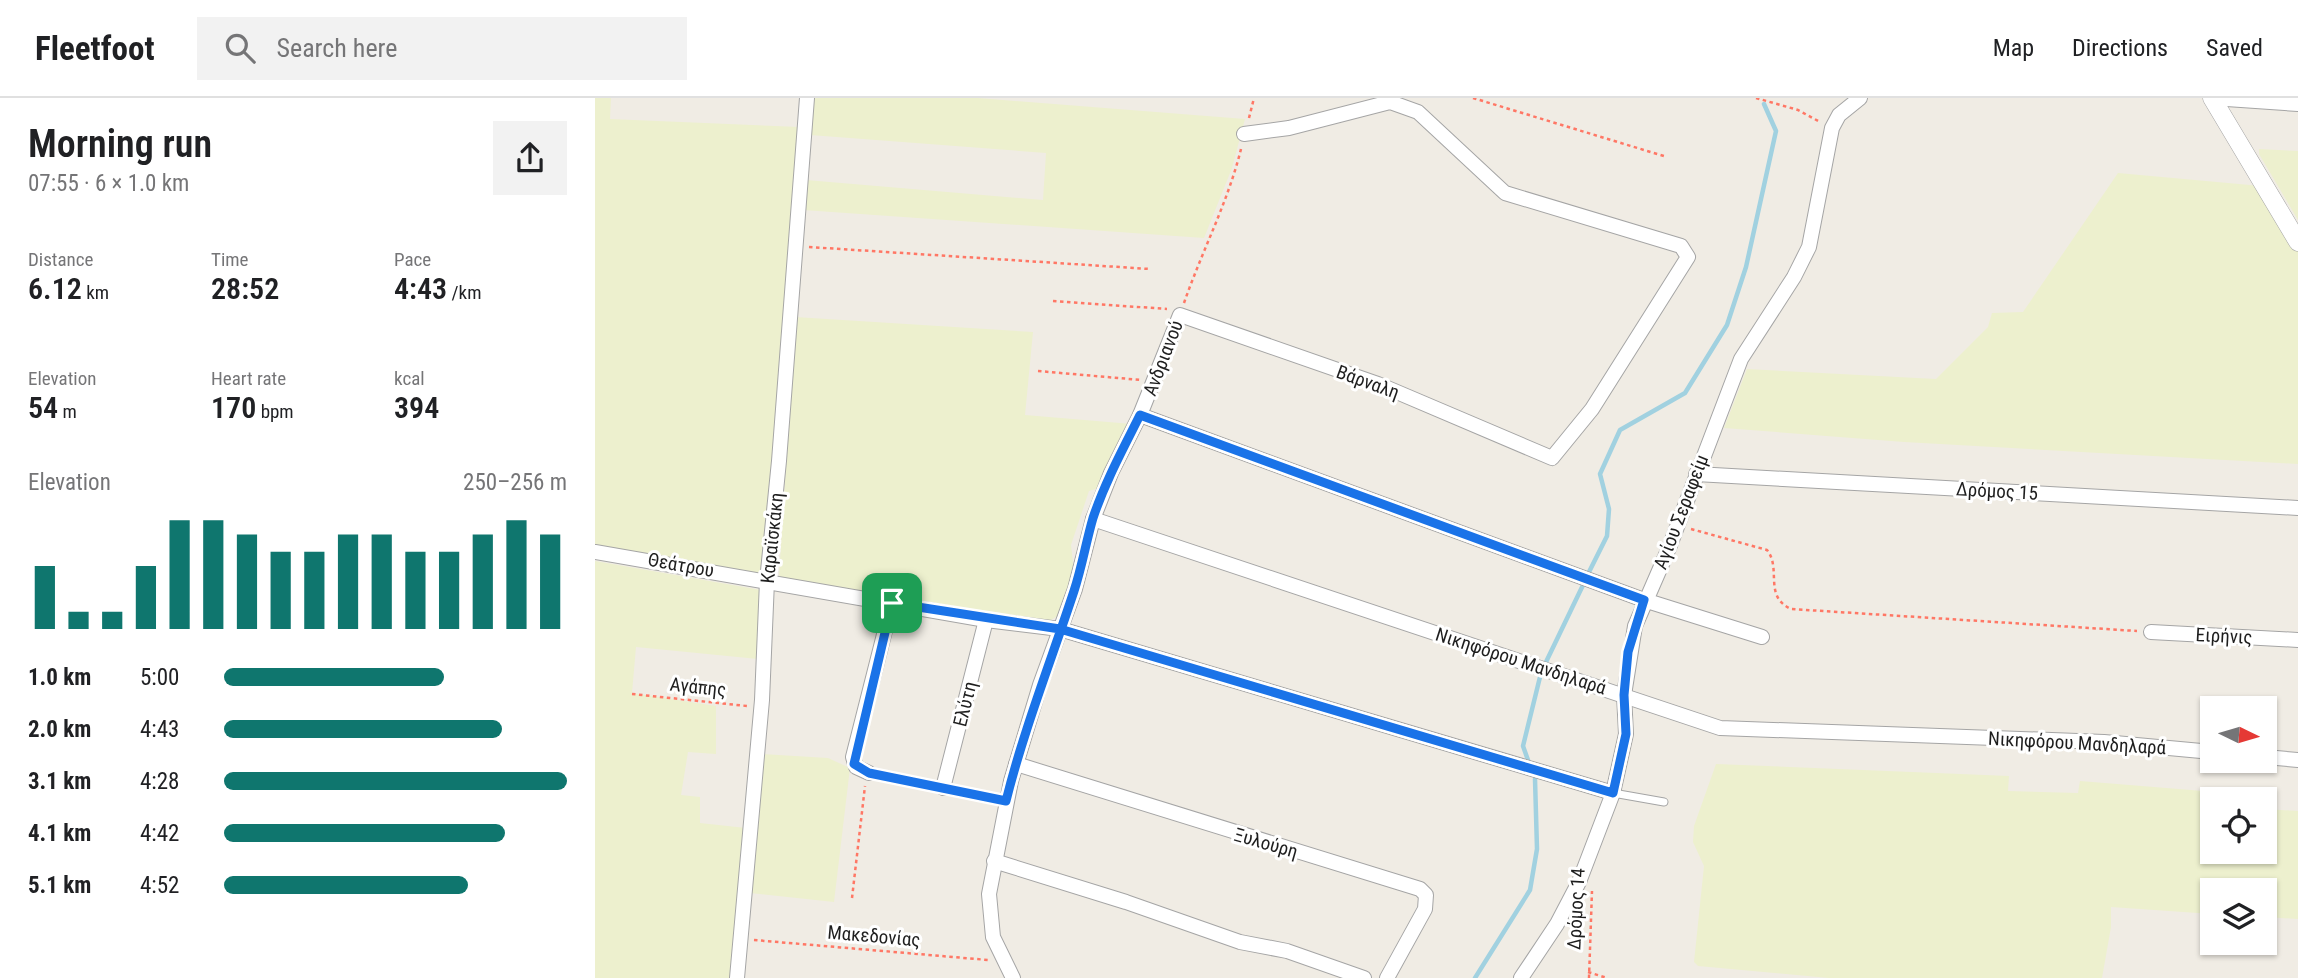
<!DOCTYPE html>
<html lang="en">
<head>
<meta charset="utf-8">
<style>
	:root { --surface:#fff; --page:#f2f2f2; --text:#202124; --muted:#757577; --line:#e0e0e0; --accent:#0f766e }
	body { margin:0; font-family:"Roboto Condensed",sans-serif; background:var(--page); color:var(--text); height:100vh; display:flex; flex-direction:column; font-size:26px; white-space:nowrap }
	* { box-sizing:border-box; margin:0 }
	p { font-size:23px; color:var(--muted) }
	.icon { flex:none; width:38px; height:38px; fill:none; stroke:currentColor; stroke-width:2; stroke-linecap:round; stroke-linejoin:round }
	.map { position:relative; flex:1; overflow:hidden }
	.details { display:flex; flex-direction:column; background:var(--surface); width:595px }
	.details>* { flex:none }
	.needle { width:46px; rotate:95deg }
	.fabs { position:absolute; left:1605px; top:598px; display:grid; gap:14px }
	.fabs a { display:grid; place-items:center; width:77px; height:77px; border-radius:0px; background:var(--surface); box-shadow:0 2px 5px #0004; font-size:35px }
	.pin { position:absolute; display:grid; place-items:center; width:60px; height:60px; color:#fff; margin:-30px; border-radius:14px; box-shadow:0 4px 10px #0006 }
	.round { display:grid; place-items:center; flex:none; width:74px; height:74px; border-radius:0px; background:var(--page) }
	.head { display:flex; align-items:center; justify-content:space-between; height:119px; padding:0 28px }
	h1 { font-size:38px; font-weight:600; line-height:52px }
	.figures { display:grid; grid-template-columns:repeat(3,1fr); gap:10px; height:119px; padding:7px 28px }
	.figures div { display:grid; align-content:center }
	.figures b { font-size:30px; font-weight:600 }
	.figures small { font-size:19px; font-weight:400 }
	.figures p { font-size:19px }
	.chart { height:196px; padding:14px 28px }
	.chart p { display:flex; justify-content:space-between }
	.chart svg { width:100%; height:126px; margin-top:7px; stroke:var(--accent); stroke-width:6 }
	ul { padding:0 28px; list-style:none; font-size:23px }
	li { display:grid; grid-template-columns:112px 84px 1fr; align-items:center; height:52px }
	li i { height:18px; border-radius:9px; background:var(--accent) }
	header { display:flex; align-items:center; gap:42px; box-sizing:border-box; height:98px; padding:0 35px; background:var(--surface); border-bottom:2px solid var(--line) }
	header strong { font-size:33px }
	nav { display:flex; gap:38px; margin-inline-start:auto; font-size:24px }
	.search { width:490px; height:63px; background:var(--page); display:flex; align-items:center; gap:18px; box-sizing:border-box; padding:0 24px; border-radius:0px; color:var(--muted); font-size:26px }
	main { display:flex; flex:1; min-height:0 }
	.map>svg:first-child { display:block }
</style>
</head>
<body>
<header>
<strong>Fleetfoot</strong>
<div class="search"><svg class="icon" aria-label="search" viewBox="0 0 24 24"><circle cx="10" cy="10" r="6"/><path d="M15 15l6 6"/></svg>Search here</div>
<nav><a>Map</a><a>Directions</a><a>Saved</a></nav>
</header>
<main>
<section class="details">
<div class="head"><div><h1>Morning run</h1><p>07:55 · 6 × 1.0 km</p></div><a class="round"><svg class="icon" aria-label="share" viewBox="0 0 24 24"><path d="M12 15V3M7 8l5-5 5 5M5 13v7h14v-7"/></svg></a></div>
<div class="figures">
<div><p>Distance</p><b>6.12<small> km</small></b></div>
<div><p>Time</p><b>28:52</b></div>
<div><p>Pace</p><b>4:43<small> /km</small></b></div>
</div>
<div class="figures">
<div><p>Elevation</p><b>54<small> m</small></b></div>
<div><p>Heart rate</p><b>170<small> bpm</small></b></div>
<div><p>kcal</p><b>394</b></div>
</div>
<div class="chart"><p><span>Elevation</span>250–256 m</p>
<svg viewBox="0 0 160 44" preserveAspectRatio="none"><path d="M5 44V22M15 44V38M25 44V38M35 44V22M45 44V6M55 44V6M65 44V11M75 44V17M85 44V17M95 44V11M105 44V11M115 44V17M125 44V17M135 44V11M145 44V6M155 44V11"/></svg>
</div>
<ul>
<li><b>1.0 km</b>5:00<i style="width:64%"></i></li>
<li><b>2.0 km</b>4:43<i style="width:81%"></i></li>
<li><b>3.1 km</b>4:28<i style="width:100%"></i></li>
<li><b>4.1 km</b>4:42<i style="width:82%"></i></li>
<li><b>5.1 km</b>4:52<i style="width:71%"></i></li>
</ul>
</section>
<div class="map">
<svg width="1703" height="880" viewBox="0 0 1703 880">
	<rect width="100%" height="100%" fill="#f0ece4"/>
	<!-- farmland -->
	<g fill="#edf0ce" fill-rule="evenodd">
		<path d="M0,0H16L15,21L205,29L169,479L0,451Z"/>
		<path d="M218,0H383L650,21L637,70L609,140L208,112L211,82L448,102L451,55L215,37Z"/>
		<path d="M1664,51L1703,53V122L1664,56Z"/>
		<path d="M1523,75L1666,88L1703,151V366L1309,344L1129,330L1152,271L1341,281L1393,229L1397,215L1428,214Z"/>
		<path d="M200,219L438,234L430,317L537,326L504,390L494,393L476,447L479,473L464,517L456,522L433,523L184,479Z"/>
		<path d="M0,463L166,492L163,561L41,549L37,595L121,608V656L93,654L86,697L105,699V725L151,730L138,880H0Z"/>
		<path d="M165,656L233,660L255,670L239,804L155,795Z"/>
		<path d="M1121,666L1414,678L1413,693L1483,695L1485,683L1670,698V711L1703,713V821L1670,819V793H1617V816L1516,809V829L1507,880H1234L1103,868L1099,864L1109,768L1098,744L1099,728ZM1617,702H1670V754H1617Z"/>
	</g>
	<g fill="none" stroke-linecap="round" stroke-linejoin="round">
		<!-- stream -->
		<g stroke="#a1d1e0" stroke-width="4.5">
			<path d="M992,478L1012,438L1014,411L1005,376L1025,332L1090,295L1132,227L1151,169L1181,33L1169,6"/>
			<path d="M951,564L989,485"/>
			<path d="M934,665L928,648L945,579"/>
			<path d="M880,880L935,792L942,751L940,681"/>
		</g>
		<defs>
			<path id="service" d="M1018,695L1069,704"/>
			<g id="minor">
				<path d="M1617,0L1703,6"/>
				<path d="M545,317L1049,502L1167,539"/>
				<path d="M1101,376L1703,410"/>
				<path d="M498,421L1125,630L1509,644L1617,654"/>
				<path d="M0,454L391,522L465,531L1018,695"/>
				<path d="M1556,534L1703,542"/>
				<path d="M1670,659L1703,662"/>
				<path d="M421,666L825,791L831,797L830,811L792,880"/>
				<path d="M274,675L261,669L258,659L297,505"/>
				<path d="M348,690L391,522"/>
				<path d="M399,763L531,804L645,844L692,853L769,880"/>
				<path d="M142,880L167,602L172,483L184,363L212,0"/>
				<path d="M418,880L398,839L394,796L416,683L445,587L480,491L498,421L516,375L545,317L585,217L783,286L957,360L997,311L1093,159L1086,148L910,95L823,14L795,4L694,30L649,36"/>
				<path d="M926,880L962,826L984,784L1018,695L1031,636L1029,597L1040,528L1074,450L1146,261L1199,179L1214,149L1237,30L1244,17L1265,0"/>
			</g>
			<path id="tertiary" d="M1617,0L1703,144"/>
		</defs>
		<!-- service casing -->
		<use href="#service" stroke="#a5a5a5" stroke-width="9"/>
		<!-- minor casing -->
		<use href="#minor" stroke="#a5a5a5" stroke-width="16"/>
		<!-- tertiary casing -->
		<use href="#tertiary" stroke="#a5a5a5" stroke-width="19"/>
		<!-- path -->
		<g stroke="#ff7765" stroke-width="2.5" stroke-dasharray="3.5 3.5" stroke-linecap="butt">
			<path d="M878,0L1072,59"/>
			<path d="M1161,0L1203,12L1225,24"/>
			<path d="M654,20L659,0"/>
			<path d="M214,149L555,171"/>
			<path d="M458,203L572,211"/>
			<path d="M589,205C607,153 633,104 646,51"/>
			<path d="M443,273L546,282"/>
			<path d="M1096,431L1172,452C1187,471 1168,498 1196,511L1542,533"/>
			<path d="M37,596L152,608"/>
			<path d="M288,678L336,688"/>
			<path d="M363,693L398,700"/>
			<path d="M257,800L270,688"/>
			<path d="M159,842L393,862"/>
			<path d="M993,874L1012,880"/>
			<path d="M994,880L997,793"/>
		</g>
		<!-- service -->
		<use href="#service" stroke="#fff" stroke-width="7"/>
		<!-- minor -->
		<use href="#minor" stroke="#fff" stroke-width="14"/>
		<!-- tertiary -->
		<use href="#tertiary" stroke="#fff" stroke-width="18"/>
	</g>
	<g fill="none" stroke-linecap="round" stroke-linejoin="round">
		<defs>
			<path id="route" d="M297,505L259,666L274,675L411,703C429,631 456,563 479,493C487,469 491,444 498,420C510,384 528,351 545,317L1049,502L1033,554L1029,597L1031,636L1018,695L465,531L297,505"/>
		</defs>
		<!-- route casing -->
		<use href="#route" stroke="#fff" stroke-width="14"/>
		<!-- route -->
		<use href="#route" stroke="#1a73e8" stroke-width="9"/>
	</g>
	<g text-anchor="middle" dominant-baseline="central" stroke-width="6" stroke-linejoin="round" paint-order="stroke">
		<!-- street labels -->
		<g font-size="19" fill="#1e1e1e" stroke="#fff">
			<text transform="translate(568 260) rotate(-69)">Ανδριανού</text>
			<text transform="translate(773 284) rotate(20)">Βάρναλη</text>
			<text transform="translate(1402 393) rotate(3)">Δρόμος 15</text>
			<text transform="translate(1086 414) rotate(-69)">Αγίου Σεραφείμ</text>
			<text transform="translate(177 440) rotate(-84)">Καραϊσκάκη</text>
			<text transform="translate(86 467) rotate(10)">Θεάτρου</text>
			<text transform="translate(1629 538) rotate(3)">Ειρήνις</text>
			<text transform="translate(926 563) rotate(18)">Νικηφόρου Μανδηλαρά</text>
			<text transform="translate(103 589) rotate(6)">Αγάπης</text>
			<text transform="translate(370 606) rotate(-76)">Ελύτη</text>
			<text transform="translate(1482 645) rotate(3)">Νικηφόρου Μανδηλαρά</text>
			<text transform="translate(671 745) rotate(16)">Ξυλούρη</text>
			<text transform="translate(981 811) rotate(-87)">Δρόμος 14</text>
			<text transform="translate(279 838) rotate(5)">Μακεδονίας</text>
		</g>
	</g>
</svg>
<div class="fabs">
<a><svg class="needle" viewBox="-14 -14 28 28"><path d="M0-13l5 13h-10z" fill="#e53935"/><path d="M0 13l5-13h-10z" fill="#757577"/></svg></a>
<a><svg class="icon" aria-label="locate" viewBox="0 0 24 24"><circle cx="12" cy="12" r="6"/><path d="M12 2v4M12 18v4M2 12h4M18 12h4"/></svg></a>
<a><svg class="icon" aria-label="layers" viewBox="0 0 24 24"><path d="M12 4l9 5-9 5-9-5zM3 14l9 5 9-5"/></svg></a>
</div>
<div class="pin" style="left:297px;top:505px;background:#1e9e55"><svg class="icon" aria-label="arrive" viewBox="0 0 24 24"><path d="M6 21V4h12l-3 4 3 4H6"/></svg></div>
</div>
</main>
</body>
</html>
